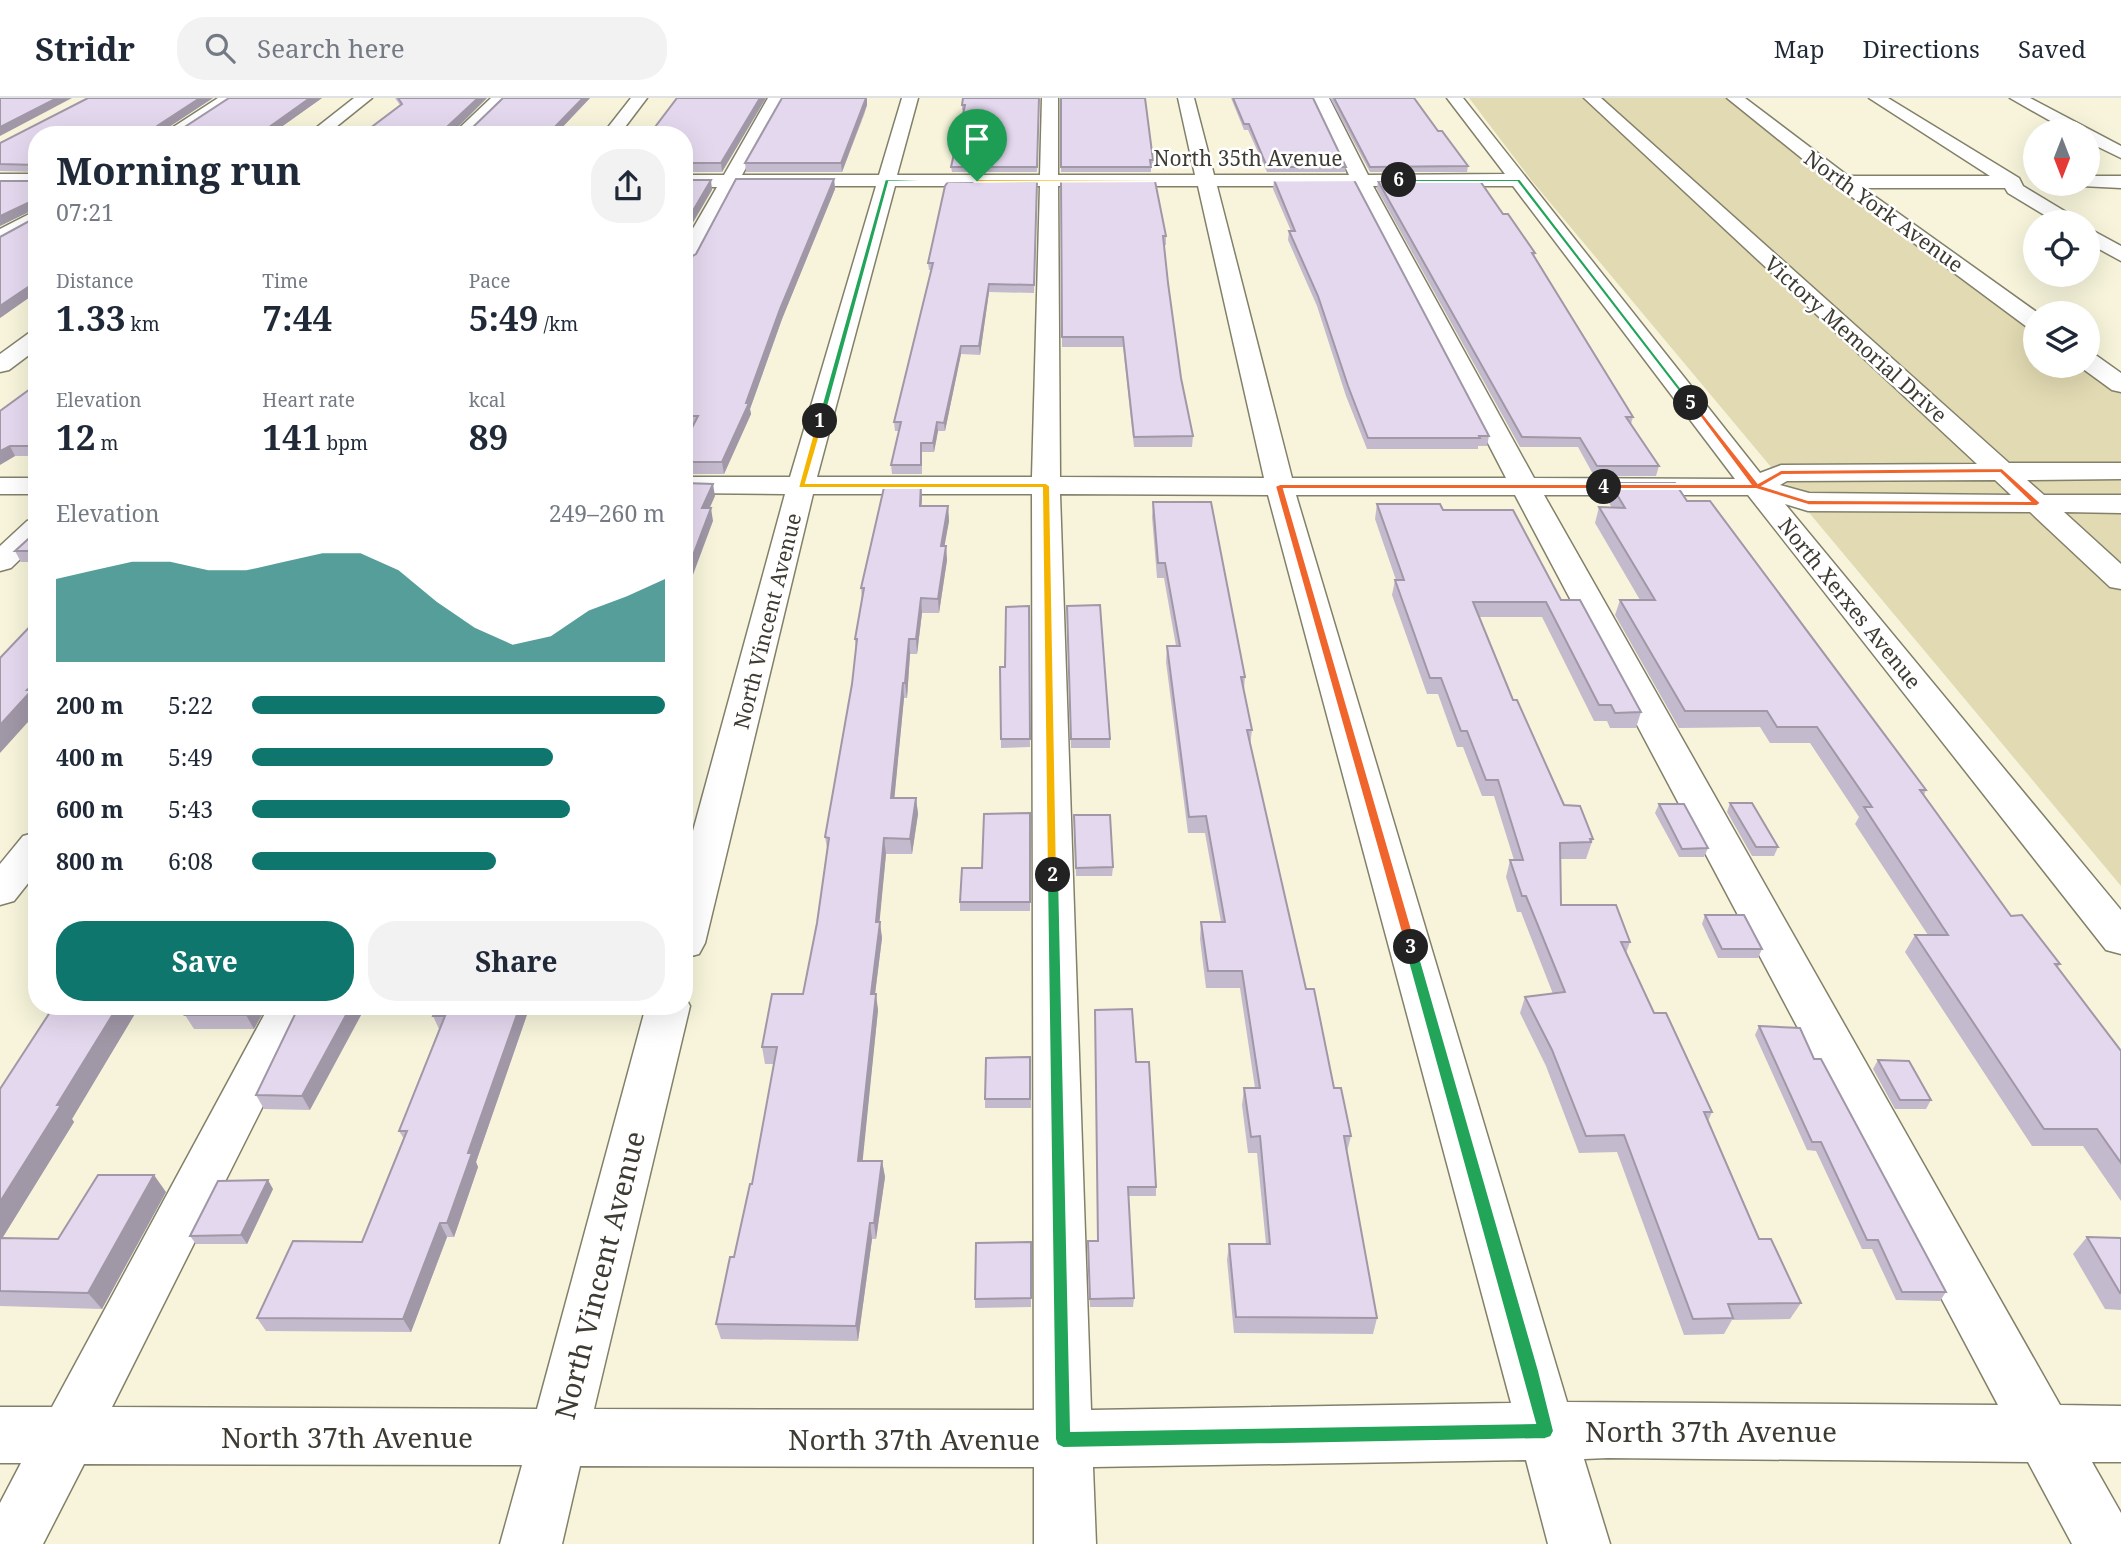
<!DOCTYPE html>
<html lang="en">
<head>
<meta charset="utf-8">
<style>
	:root { --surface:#fff; --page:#f2f2f3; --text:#1f2937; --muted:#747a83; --line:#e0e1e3; --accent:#0f766e }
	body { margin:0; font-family:"Noto Serif",serif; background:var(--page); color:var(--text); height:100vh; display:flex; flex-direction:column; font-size:26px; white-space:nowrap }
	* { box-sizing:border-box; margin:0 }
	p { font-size:23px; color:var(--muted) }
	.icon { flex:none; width:38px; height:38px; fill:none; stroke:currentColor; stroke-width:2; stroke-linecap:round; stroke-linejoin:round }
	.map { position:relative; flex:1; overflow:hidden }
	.details { position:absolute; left:28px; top:28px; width:665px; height:889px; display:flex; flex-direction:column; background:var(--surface); border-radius:28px; box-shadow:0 7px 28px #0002 }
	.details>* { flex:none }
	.needle { width:46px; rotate:180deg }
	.controls { position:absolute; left:2023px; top:21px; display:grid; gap:14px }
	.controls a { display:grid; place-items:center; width:77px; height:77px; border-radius:50%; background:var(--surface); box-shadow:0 7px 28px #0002; font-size:35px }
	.pin { position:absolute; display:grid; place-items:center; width:60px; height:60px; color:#fff; margin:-72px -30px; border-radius:50% 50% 50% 0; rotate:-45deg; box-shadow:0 0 7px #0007 }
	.pin .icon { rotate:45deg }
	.km { position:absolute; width:35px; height:35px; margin:-18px; border-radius:50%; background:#222; color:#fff; font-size:19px; line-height:35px; text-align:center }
	.round { display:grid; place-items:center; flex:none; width:74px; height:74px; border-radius:28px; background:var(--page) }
	.headline { display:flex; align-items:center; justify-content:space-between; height:119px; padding:0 28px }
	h1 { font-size:38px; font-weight:700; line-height:52px }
	.figures { display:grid; grid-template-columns:repeat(3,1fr); gap:10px; height:119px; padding:7px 28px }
	.figures div { display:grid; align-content:center }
	.figures b { font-size:35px; font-weight:700 }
	.figures small { font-size:19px; font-weight:400 }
	.figures p { font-size:19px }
	.chart { height:196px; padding:14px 28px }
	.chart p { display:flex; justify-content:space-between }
	.chart svg { width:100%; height:126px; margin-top:7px; fill:var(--accent); opacity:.7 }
	.primary-button { display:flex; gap:14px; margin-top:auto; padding:14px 28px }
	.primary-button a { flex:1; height:80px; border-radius:28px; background:var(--accent); color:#fff; font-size:28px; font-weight:700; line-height:80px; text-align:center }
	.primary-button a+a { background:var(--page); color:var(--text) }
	ul { padding:0 28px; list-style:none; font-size:23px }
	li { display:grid; grid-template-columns:112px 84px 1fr; align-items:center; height:52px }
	li i { height:18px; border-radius:9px; background:var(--accent) }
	header { display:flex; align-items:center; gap:42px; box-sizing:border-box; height:98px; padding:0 35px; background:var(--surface); border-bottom:2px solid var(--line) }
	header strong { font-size:33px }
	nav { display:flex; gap:38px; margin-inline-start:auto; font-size:24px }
	.search { width:490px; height:63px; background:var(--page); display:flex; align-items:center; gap:18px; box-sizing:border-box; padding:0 24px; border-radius:28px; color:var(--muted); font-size:26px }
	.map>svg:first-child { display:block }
</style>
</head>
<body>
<header>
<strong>Stridr</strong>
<div class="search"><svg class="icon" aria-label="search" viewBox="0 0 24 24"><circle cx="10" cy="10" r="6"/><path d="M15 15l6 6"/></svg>Search here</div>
<nav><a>Map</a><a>Directions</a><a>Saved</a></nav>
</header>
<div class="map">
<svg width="2121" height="1446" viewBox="0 0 2121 1446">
	<rect width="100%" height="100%" fill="#f7f4db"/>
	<!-- green -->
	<path fill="#e1dab2" d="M1469,0H1727L2035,231V268H2084L2121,295V788L1532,83Z"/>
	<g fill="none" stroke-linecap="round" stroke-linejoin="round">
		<defs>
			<g id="minor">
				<path d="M218,0H237L181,37H161Z"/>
				<path d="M354,0H372L326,37H307Z"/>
				<path d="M491,0H508L470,37H452Z"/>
				<path d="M631,0H647L619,37H602Z"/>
				<path d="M768,0H784L742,77H879L902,0H918L897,77H1040L1042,0H1058V77H1195L1178,0H1194L1214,77H1349L1313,0H1329L1368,77L1505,76L1447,0H1463L1760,375L1781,367L1977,366L1584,0H1601L2009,365H2121V381L2027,382L2044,397H2121V415L2064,414L2121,466V491L2110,489L2030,414L1808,413L1785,406L2121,812V856L2106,852L1748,397H1544L2060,1307L2121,1308V1364H2092L2121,1415V1446H2072L2028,1364L1608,1360L1584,1361L1610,1446H1548L1526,1362L1093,1369L1096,1446H1034V1369L580,1368L562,1446H500L522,1367L84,1366L43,1446H0V1405L21,1365H0V1309H52L269,908H313L112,1309L537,1311L646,908H684V897L690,908L594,1311L1034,1312L1032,396H813L705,845L699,856L684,860V766L785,396L684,395V379H790L876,88H736L695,165L691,169L684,171V146L717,89H684V77H724ZM895,88H1040L1032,379H817ZM1058,88H1198L1264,380L1060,379ZM1217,88H1355L1506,380H1292ZM1373,88H1513L1735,381L1534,380ZM1995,382L2011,397L1809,395L1780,387L1787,383ZM1060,396L1268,397L1511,1305L1091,1312ZM1296,397H1515L1998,1307L1567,1304Z"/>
				<path d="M1727,0H1745L1848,78H1990L1869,0H1888L2019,80L2023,88L2076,120L2079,124H2056L2008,95L2005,90H1863L2038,215H2035V231L2027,229L1825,79Z"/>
				<path d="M2010,0H2030L2121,48V60L2088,44V33H2068Z"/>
				<rect x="0" y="76" width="37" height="12"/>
				<path d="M2088,78H2121V90L2081,88L2080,86H2088Z"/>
				<path d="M37,112V126L0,146V131Z"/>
				<path d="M2088,130L2121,148V163L2088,145Z"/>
				<path d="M37,233V251L9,272L0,274V256L29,235Z"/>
				<path d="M2088,256L2097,258L2121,275V294L2112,292L2079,268H2088Z"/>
				<rect x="0" y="380" width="37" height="16"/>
				<path d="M37,420V445L11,470L0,473V448L27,423Z"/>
				<path d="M37,734V774L14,803L0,807V766L23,738Z"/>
			</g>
		</defs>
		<!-- minor casing -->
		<use href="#minor" stroke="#83806a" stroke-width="3"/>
		<!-- minor -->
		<use href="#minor" fill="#fff" fill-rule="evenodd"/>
	</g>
	<!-- wall -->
	<g fill="#c4bacd">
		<path d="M88,0H213L164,32H180L229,0H322L270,37H37V194L0,220L35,120L34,111L0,128V83H34L36,80V74L0,73V45Z"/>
		<path d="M395,0H487L454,32H470L503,0H590L555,37H361L400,7Z"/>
		<path d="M766,0L722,74H684V37Z"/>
		<path d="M782,0H867V7L864,17L842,74H746L745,65Z"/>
		<path d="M1039,0L1037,74H952L951,69L964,12H962V7Z"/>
		<path d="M1061,0L1153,62V68H1151V74H1061Z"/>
		<path d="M1231,0H1313L1346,69L1345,74H1267L1248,32H1244Z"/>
		<path d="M1330,0H1414L1438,33L1468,68L1467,74H1370Z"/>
		<path d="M834,81L835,91L782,221L750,311L751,316L724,376H684V345L692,330H684V163Z"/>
		<path d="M1274,82L1489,338L1487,348H1478V351H1367L1346,298L1317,208L1288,142L1289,133H1291L1273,91Z"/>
		<path d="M1061,83L1166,138V147H1164L1168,185L1181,280L1193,338L1192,349H1134L1123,249H1062Z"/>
		<path d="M1378,83L1503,116L1535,155L1534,159L1633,319L1631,326L1659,368L1656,378H1594L1578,349H1520L1377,91Z"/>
		<path d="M1037,84L1034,195L989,194L980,257L961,256L945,333H938L934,354H922V376H892L891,367L899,333H895L894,324L931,172H929L928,165Z"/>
		<path d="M37,286V358H15L4,364Z"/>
		<path d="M1610,385L1687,403L1926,692L1924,697L2011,818L2060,866L2057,870L2121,953V1103L2083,1048H2032L1905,854L1915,837H1928L1855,726L1859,719L1810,645H1770L1760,629L1679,630L1615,517L1620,502H1640L1595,425L1599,409L1612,410L1606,400Z"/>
		<path d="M922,399L921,408H948L949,423L944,448H946L947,462L939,515H922L917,556H910L907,600H904L894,700H916L918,716L912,756H886L879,824L882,840L875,896L878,912L862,1063H882L885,1079L876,1141H872L858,1243L721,1241L716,1226L734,1159L752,1086L774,966H765L762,949L803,896L817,825L827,750L825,739L852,586L856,552L855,541L862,502L861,490Z"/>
		<path d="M1153,404L1245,579L1244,592L1252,632L1250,648L1306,891L1334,990L1351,1038L1347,1054L1377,1220L1373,1236L1234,1235L1227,1162L1229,1146H1266L1257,1055H1248L1242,1007L1244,990H1255L1240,890H1206L1200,841L1201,824H1221L1205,735H1188L1166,564L1167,548H1176L1164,480H1157L1152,419Z"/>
		<path d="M1377,406L1443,412L1561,502L1641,614L1636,630H1610L1607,623H1594L1542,519H1479L1513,602L1564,707L1593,741L1586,761H1560L1561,807L1630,844L1626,855L1654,915L1712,1014L1708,1023L1759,1141L1801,1205L1790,1221L1732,1222L1724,1236L1684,1237L1617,1054L1579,1055L1546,968L1520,915L1525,899L1553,896L1521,814H1517L1506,779L1510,762H1514L1494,698H1482L1463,649H1457L1438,596H1427L1392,497L1395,482H1396L1375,421Z"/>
		<path d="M37,433V464H21L15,453Z"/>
		<path d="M1029,508L1030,649L1001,650L1000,569H1005Z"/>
		<path d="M1067,508L1110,641V650H1071Z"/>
		<path d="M1730,705L1778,749L1774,758H1752L1727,714Z"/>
		<path d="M1659,706L1708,750L1704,759H1679L1655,715Z"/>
		<path d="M1030,715V813H960V804L982,770Z"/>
		<path d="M1074,717L1113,769L1112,778H1076Z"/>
		<path d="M1705,817L1762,851L1758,860H1718L1702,826Z"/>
		<path d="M267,908L254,931H194L185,917Z"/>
		<path d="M299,908L310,1012L264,1011L256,997Z"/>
		<path d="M530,908L476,1064L478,1069L454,1139H447L411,1234L266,1233L257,1220L362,1144L404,1041L399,1033L439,931L433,918Z"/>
		<path d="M139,909L72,1021L74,1024L2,1140L58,1141L166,1094L102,1211L0,1208V991Z"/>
		<path d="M1759,928L1814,961L1946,1194L1940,1203L1896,1202L1872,1151H1862L1816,1053L1807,1052L1755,937Z"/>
		<path d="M1030,959L1031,1010H985V1001Z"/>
		<path d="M1878,962L1931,1002L1926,1011H1895L1873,971Z"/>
		<path d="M1136,964L1156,1089V1098H1128L1134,1200L1133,1209H1090L1088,1152L1098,1143Z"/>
		<path d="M273,1091L247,1146H196L190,1138Z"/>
		<path d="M2087,1139L2121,1140V1212L2105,1211L2073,1156Z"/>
		<path d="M1031,1144V1209L975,1210V1201Z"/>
	</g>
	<!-- shaded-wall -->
	<g fill="#a097a7">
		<path d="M57,0H72L0,38V29Z"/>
		<path d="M200,0H213L160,35L156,32L157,28Z"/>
		<path d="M310,0H322L270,37H258Z"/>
		<path d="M478,0H487L450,37L448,28Z"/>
		<path d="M583,0H590L555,37H547Z"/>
		<path d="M760,0H766L722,74L721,65Z"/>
		<path d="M864,0H867V7L842,74L841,65Z"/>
		<path d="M834,81L835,91L782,221L750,311L751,316L724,376L722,364L746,305L780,211Z"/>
		<path d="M711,82L712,92L684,140V128Z"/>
		<path d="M34,102L37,110L0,128V118Z"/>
		<path d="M37,183V194L0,220V208Z"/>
		<path d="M989,186V194L980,257L979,248Z"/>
		<path d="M961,248V256L945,333L944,325Z"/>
		<path d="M937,324L938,333L934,354L933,345Z"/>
		<path d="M10,348L15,358L0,367V353Z"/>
		<path d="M921,385L922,399L921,422L920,408Z"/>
		<path d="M713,386L715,398L704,423L702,410Z"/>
		<path d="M948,408L949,423L942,462L941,448Z"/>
		<path d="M711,410L713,423L684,501V481Z"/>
		<path d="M946,448L947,462L939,515L938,501Z"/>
		<path d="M921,500L922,515L917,556L916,541Z"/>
		<path d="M909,541L910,556L907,600L905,585Z"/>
		<path d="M37,582V614L0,655V627Z"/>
		<path d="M903,585L904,600L893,715L891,700Z"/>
		<path d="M916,700L918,716L912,756L910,741Z"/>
		<path d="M884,740L886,756L878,840L876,824Z"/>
		<path d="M880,824L882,840L873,912L871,896Z"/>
		<path d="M876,896L878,912L861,1079L858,1063Z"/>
		<path d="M118,908L139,909L72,1021L74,1024L0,1144V1104L57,1007Z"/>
		<path d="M251,908H267L254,931L246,917Z"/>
		<path d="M351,908H366L310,1012L302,998Z"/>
		<path d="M520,908H530L476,1064L478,1069L454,1139L447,1125L468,1055Z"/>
		<path d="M882,1063L885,1079L876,1141L874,1125Z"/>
		<path d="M154,1077L166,1094L102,1211L88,1195Z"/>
		<path d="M268,1082L273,1091L247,1146L241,1137Z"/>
		<path d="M440,1125L447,1139L411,1234L403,1221Z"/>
		<path d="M870,1125L872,1141L858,1243L856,1228Z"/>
	</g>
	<!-- building -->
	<g fill="#e4d8ee" stroke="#a097a7" stroke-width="2">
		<path d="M0,0H57L0,29Z"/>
		<path d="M88,0H200L157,28L156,32H180L229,0H310L258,37H37V183L0,208V139L35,120L34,102L0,118V83H34L36,80V67L0,66V45Z"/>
		<path d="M398,0H478L448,28V32H470L503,0H583L547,37H361L402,6Z"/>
		<path d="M677,0H760L721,65H684V37H649Z"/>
		<path d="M782,0H866L841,65H745Z"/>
		<path d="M963,0H1039L1037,69H951L965,7H962Z"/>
		<path d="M1061,0H1145L1153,62H1150L1151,69H1061Z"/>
		<path d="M1233,0H1313L1346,69H1267L1249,26H1244Z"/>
		<path d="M1334,0H1414L1438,33H1442L1468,68L1370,69Z"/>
		<path d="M736,81H834L780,211L746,305H749L722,364H684V345L698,318H684V163L696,156Z"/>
		<path d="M684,82H711L684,128Z"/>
		<path d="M1274,82H1354L1489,338H1479L1480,340H1368L1348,288L1318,198L1289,133H1295Z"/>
		<path d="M1061,83H1155L1166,138H1163L1168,185L1181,280L1193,338L1134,339L1123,239H1062Z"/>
		<path d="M1378,83H1480L1503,116H1508L1535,155H1532L1633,319H1626L1659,368H1597L1580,340L1522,339Z"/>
		<path d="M948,84H1037L1034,187L989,186L979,248H961L944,325L937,324L933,345H921V367H891L901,324H894L933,165H928L945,88Z"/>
		<path d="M37,286V348H10L0,353V313Z"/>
		<path d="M684,385L713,386L702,410H711L684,481Z"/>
		<path d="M885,385H921L920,408H948L941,448H946L938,501L921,500L916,541H909L905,585H903L891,700H916L910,741L884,740L876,824H880L871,896H876L858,1063H882L874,1125H870L856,1228L716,1226L730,1159H734L750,1086H752L777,949H762L772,896H803L817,825L829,740L825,739L852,586L857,541H855L864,490H861Z"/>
		<path d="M1610,385H1675L1687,403H1710L1926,692H1920L2011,818L2022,817L2060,866H2055L2121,953V1065L2097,1031H2044L1915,837H1948L1864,709H1872L1817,629H1777L1767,613H1685L1620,502H1655L1599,409L1625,410Z"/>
		<path d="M1153,404H1211L1245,579H1241L1252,632H1247L1306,891H1314L1334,990H1341L1351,1038H1344L1377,1220L1236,1219L1229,1146H1270L1260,1038L1251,1039L1244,990H1260L1242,873H1208L1201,824H1225L1206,718L1189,719L1167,548H1180L1165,465H1158Z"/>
		<path d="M1377,406H1440L1443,412H1513L1561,502H1580L1641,614L1615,615L1611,607H1599L1546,504H1473L1513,602H1517L1564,707L1580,708L1593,741H1590L1591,744L1560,745L1561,807H1616L1630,844H1621L1654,915H1666L1712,1014H1704L1759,1141H1771L1801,1205L1728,1206L1733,1220L1693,1221L1624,1037L1586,1038L1552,952L1525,899L1565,894L1526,798H1522L1510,762H1523L1498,682H1486L1467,633H1461L1441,580H1430L1395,482H1404Z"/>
		<path d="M37,433V453H15Z"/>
		<path d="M1100,507L1110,641H1071L1067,508Z"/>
		<path d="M1029,508L1030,641H1001L1000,569H1005L1006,509Z"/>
		<path d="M37,521V582L27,592H32L0,627V560Z"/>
		<path d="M1730,705H1752L1778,749H1756Z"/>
		<path d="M1659,706H1684L1708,750L1682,751Z"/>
		<path d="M1030,715V804H960L962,770H982L984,716Z"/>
		<path d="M1074,717H1110L1113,769L1076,770Z"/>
		<path d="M1705,817H1744L1762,851H1722Z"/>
		<path d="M54,908H118L57,1007H61L0,1104V991Z"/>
		<path d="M191,908H251L246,917H185Z"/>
		<path d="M299,908H351L302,998L256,997Z"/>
		<path d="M437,908H520L468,1055H472L447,1125H440L403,1221L257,1220L293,1143L362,1144L407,1033H399L445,918H433Z"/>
		<path d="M1132,911L1136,964H1149L1156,1089H1128L1134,1200L1090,1201L1088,1143H1098L1095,912Z"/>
		<path d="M1759,928L1800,930L1814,961H1821L1946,1194H1902L1878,1142H1867L1821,1044H1812Z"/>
		<path d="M1030,959V1001H985L986,960Z"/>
		<path d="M1878,962L1909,963L1931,1002H1900Z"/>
		<path d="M98,1077H154L88,1195L0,1193V1140L58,1141Z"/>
		<path d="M268,1082L241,1137L190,1138L218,1083Z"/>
		<path d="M2087,1139L2121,1140V1195H2120Z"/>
		<path d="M1031,1144V1200L975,1201L976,1145Z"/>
	</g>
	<!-- split-1 -->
	<path fill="#22a559" stroke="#fff" stroke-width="2" d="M885,81L980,83L889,84L824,323L817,324Z"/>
	<!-- split-2 -->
	<path fill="#f5b400" stroke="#fff" stroke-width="2" d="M817,321L824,323L806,385H1046L1050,388L1057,780L1053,781L1047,777L1042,390H798Z"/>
	<!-- split-3 -->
	<path fill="#22a559" stroke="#fff" stroke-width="2" d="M1053,773L1059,777L1071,1333L1535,1325L1404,849L1411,845L1417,849L1539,1273L1554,1333L1551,1339L1545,1341L1063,1350L1057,1347L1055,1341L1047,777Z"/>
	<!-- split-4 -->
	<path fill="#f0652b" stroke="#fff" stroke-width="2" d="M1604,386L1606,391H1284L1417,849L1415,852H1406L1275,388L1280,386Z"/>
	<!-- split-5 -->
	<path fill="#f0652b" stroke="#fff" stroke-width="2" fill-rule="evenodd" d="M1689,304H1694L1758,385L1781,372L2002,370L2041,405L2037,408L1808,407L1756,391H1601L1604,386H1750ZM2000,375L2029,403L1808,402L1763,388L1782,377Z"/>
	<!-- split-6 -->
	<path fill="#22a559" stroke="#fff" stroke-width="2" d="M1397,81H1520L1694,307H1689L1517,84H1399Z"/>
	<!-- split-7 -->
	<path fill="#f5b400" stroke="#fff" stroke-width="2" d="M977,81H1399L1401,82L975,84Z"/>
	<g text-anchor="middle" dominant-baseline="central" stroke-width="5" stroke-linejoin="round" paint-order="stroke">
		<!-- far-street labels -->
		<g font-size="21" fill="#3d3b32" stroke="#fff">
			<text x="1248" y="60">North 35th Avenue</text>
			<text transform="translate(1884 113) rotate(36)">North York Avenue</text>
			<text transform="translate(1856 241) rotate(42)">Victory Memorial Drive</text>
			<text transform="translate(1850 505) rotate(51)">North Xerxes Avenue</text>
			<text transform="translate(767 523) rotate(-76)">North Vincent Avenue</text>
		</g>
		<!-- near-street labels -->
		<g font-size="28" fill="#3d3b32" stroke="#fff">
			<text transform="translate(599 1177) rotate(-76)">North Vincent Avenue</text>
			<text x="1711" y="1333">North 37th Avenue</text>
			<text x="347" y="1339">North 37th Avenue</text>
			<text x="914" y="1341">North 37th Avenue</text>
		</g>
	</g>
</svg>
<div class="controls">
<a><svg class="needle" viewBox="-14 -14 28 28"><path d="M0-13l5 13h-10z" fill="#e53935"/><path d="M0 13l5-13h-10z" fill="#747a83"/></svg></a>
<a><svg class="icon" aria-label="locate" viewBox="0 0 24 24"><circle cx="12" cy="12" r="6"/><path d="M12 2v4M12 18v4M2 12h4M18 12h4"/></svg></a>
<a><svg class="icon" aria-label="layers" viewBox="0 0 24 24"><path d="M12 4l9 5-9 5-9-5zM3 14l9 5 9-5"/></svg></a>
</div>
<div class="pin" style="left:977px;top:83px;background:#1e9e55"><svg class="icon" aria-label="arrive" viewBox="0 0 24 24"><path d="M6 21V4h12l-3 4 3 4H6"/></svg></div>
<b class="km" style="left:820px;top:323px">1</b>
<b class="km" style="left:1053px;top:777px">2</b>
<b class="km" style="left:1411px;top:849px">3</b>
<b class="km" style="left:1604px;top:389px">4</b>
<b class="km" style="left:1691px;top:305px">5</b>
<b class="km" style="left:1399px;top:82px">6</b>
<section class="details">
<div class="headline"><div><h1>Morning run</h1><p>07:21</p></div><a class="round"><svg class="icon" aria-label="share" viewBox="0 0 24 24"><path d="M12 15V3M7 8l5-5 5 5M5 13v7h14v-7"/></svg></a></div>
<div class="figures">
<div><p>Distance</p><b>1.33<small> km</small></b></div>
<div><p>Time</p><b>7:44</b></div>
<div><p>Pace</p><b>5:49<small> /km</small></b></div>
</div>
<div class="figures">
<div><p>Elevation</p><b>12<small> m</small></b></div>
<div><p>Heart rate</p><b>141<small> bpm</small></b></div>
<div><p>kcal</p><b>89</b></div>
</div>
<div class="chart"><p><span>Elevation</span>249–260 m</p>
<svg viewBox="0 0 160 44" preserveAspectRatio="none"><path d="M0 44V15L10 12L20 9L30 9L40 12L50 12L60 9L70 6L80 6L90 12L100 23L110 32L120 38L130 35L140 26L150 21L160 15V44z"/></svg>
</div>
<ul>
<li><b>200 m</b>5:22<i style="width:100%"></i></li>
<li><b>400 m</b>5:49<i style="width:73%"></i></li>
<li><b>600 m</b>5:43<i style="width:77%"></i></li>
<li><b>800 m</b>6:08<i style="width:59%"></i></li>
</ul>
<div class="primary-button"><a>Save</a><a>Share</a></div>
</section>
</div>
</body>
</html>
